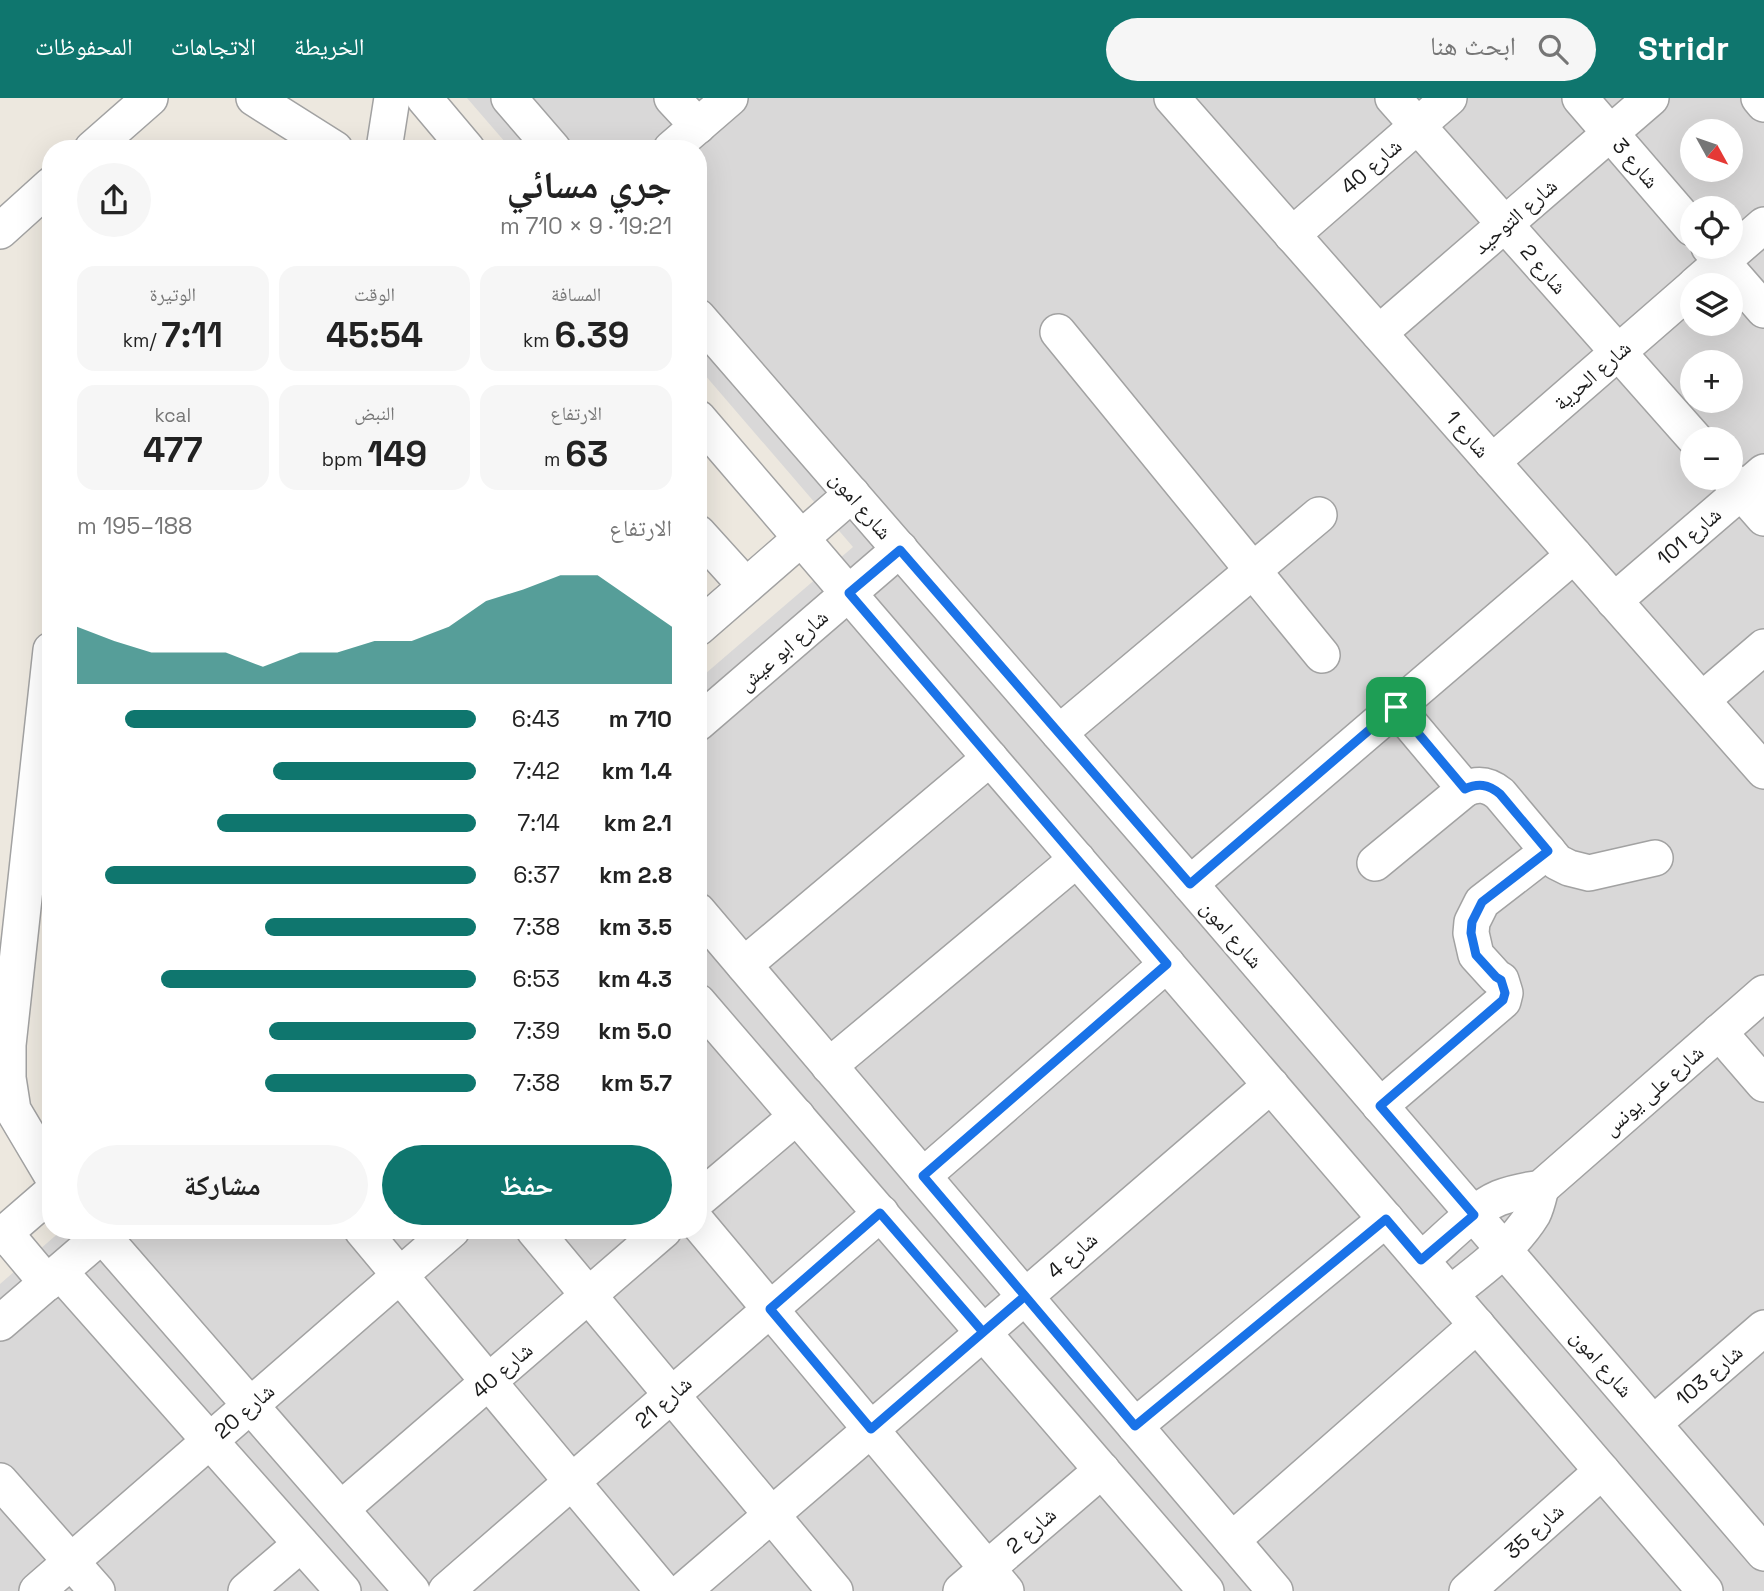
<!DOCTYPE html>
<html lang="ar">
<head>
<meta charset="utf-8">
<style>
	:root { --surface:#fff; --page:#f6f6f6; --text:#222; --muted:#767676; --accent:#0f766e }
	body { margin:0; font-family:"Space Grotesk","Noto Naskh Arabic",sans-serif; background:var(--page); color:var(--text); direction:rtl; height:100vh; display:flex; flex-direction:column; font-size:26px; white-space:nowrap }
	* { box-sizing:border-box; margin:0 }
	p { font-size:23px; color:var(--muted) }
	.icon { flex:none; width:38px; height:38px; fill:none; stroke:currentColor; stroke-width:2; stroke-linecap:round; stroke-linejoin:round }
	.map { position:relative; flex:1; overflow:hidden; direction:ltr }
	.drawer { position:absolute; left:42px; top:42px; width:665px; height:1099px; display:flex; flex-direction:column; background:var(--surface); border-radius:28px; box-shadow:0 7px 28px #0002; direction:rtl }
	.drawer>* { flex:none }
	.needle { width:46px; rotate:130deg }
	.controls { position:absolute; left:1680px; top:21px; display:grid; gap:14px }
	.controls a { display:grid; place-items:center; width:63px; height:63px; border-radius:50%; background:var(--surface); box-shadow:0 7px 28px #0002; font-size:35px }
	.pin { position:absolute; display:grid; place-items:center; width:60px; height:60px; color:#fff; margin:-30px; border-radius:14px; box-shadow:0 4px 10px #0006 }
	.round { display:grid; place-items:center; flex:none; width:74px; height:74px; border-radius:37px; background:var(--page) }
	.summary { display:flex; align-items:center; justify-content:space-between; height:119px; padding:0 35px }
	h1 { font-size:38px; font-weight:800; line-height:52px }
	.metrics { display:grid; grid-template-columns:repeat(3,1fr); gap:10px; height:119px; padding:7px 35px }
	.metrics div { display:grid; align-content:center; border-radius:18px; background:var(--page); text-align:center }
	.metrics b { font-size:35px; font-weight:800 }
	.metrics small { font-size:19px; font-weight:400 }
	.metrics p { font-size:19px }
	.chart { height:196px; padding:14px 35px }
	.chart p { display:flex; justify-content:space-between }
	.chart svg { width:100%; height:126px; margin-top:7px; fill:var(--accent); opacity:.7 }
	.cta { display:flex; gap:14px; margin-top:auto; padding:14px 35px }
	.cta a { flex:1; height:80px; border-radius:42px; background:var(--accent); color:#fff; font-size:28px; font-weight:800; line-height:80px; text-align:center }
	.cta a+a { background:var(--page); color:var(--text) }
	ul { padding:0 35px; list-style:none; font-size:23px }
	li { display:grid; grid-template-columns:112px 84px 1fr; align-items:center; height:52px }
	li i { height:18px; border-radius:9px; background:var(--accent) }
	header { display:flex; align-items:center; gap:42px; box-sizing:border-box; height:98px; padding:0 35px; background:var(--accent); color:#fff }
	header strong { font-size:33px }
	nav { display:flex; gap:38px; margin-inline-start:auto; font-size:24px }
	.search { width:490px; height:63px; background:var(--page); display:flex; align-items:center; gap:18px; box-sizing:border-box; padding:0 24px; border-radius:38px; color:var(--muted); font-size:26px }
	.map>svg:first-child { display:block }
</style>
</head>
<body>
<header>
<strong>Stridr</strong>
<div class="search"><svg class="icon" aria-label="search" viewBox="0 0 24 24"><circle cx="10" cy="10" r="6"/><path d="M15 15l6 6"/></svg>ابحث هنا</div>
<nav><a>الخريطة</a><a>الاتجاهات</a><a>المحفوظات</a></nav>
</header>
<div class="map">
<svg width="1764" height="1493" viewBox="0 0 1764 1493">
	<rect width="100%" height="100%" fill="#ede8df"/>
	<!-- residential -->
	<path fill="#d9d8d8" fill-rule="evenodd" d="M467,0H1764V1493H0V1186L62,1132H698V582L853,449L698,269V51H511ZM1692,33H1731V72H1692ZM1692,110H1731V149H1692ZM1692,187H1731V226H1692ZM1692,264H1731V303H1692ZM1692,341H1731V380H1692Z"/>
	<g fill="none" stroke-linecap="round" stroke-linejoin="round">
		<defs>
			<g id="minor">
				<path d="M254,0L335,51"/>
				<path d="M424,0L467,51"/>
				<path d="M509,0L553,51"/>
				<path d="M672,0L698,28"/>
				<path d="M1172,0L1764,673"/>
				<path d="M1393,0L1695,341"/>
				<path d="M1580,0L1692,130"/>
				<path d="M1759,0L1764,6"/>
				<path d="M92,51L150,0"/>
				<path d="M384,51L392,0"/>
				<path d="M671,51L730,0"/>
				<path d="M0,133L51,87"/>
				<path d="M1292,137L1449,0"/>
				<path d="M1709,149L1764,212"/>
				<path d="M1695,187L1764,127"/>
				<path d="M698,219L1190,786L1764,1455"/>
				<path d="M1058,234L1322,557"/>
				<path d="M1379,235L1651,0"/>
				<path d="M698,320L1705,1493"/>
				<path d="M1492,364L1692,190"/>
				<path d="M1729,380L1764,420"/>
				<path d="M698,435L746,488"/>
				<path d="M1614,503L1764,374"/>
				<path d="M698,530L852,396"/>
				<path d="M51,552L8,947V980L13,1012L51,1076"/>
				<path d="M1702,602L1764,549"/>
				<path d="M1396,609L1465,691"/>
				<path d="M698,625L900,451"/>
				<path d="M1059,635L1319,417"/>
				<path d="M1375,765L1465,691C1478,685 1488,686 1500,696L1557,764L1569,770L1589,775L1655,760"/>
				<path d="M1190,786L1574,457"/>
				<path d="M698,813L1275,1493"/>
				<path d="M744,867L990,660"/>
				<path d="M698,904L1206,1493"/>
				<path d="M1719,934L1764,986"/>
				<path d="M829,968L1077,761"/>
				<path d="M1380,1008L1503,903L1505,895L1501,882L1496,879L1476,857L1471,835L1472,824L1482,804L1548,753"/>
				<path d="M923,1078L1167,866"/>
				<path d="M698,1102L797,1018"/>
				<path d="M698,1125L1006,1493"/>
				<path d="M362,1132L663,1493"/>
				<path d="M534,1132L835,1493"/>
				<path d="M5,1135L47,1185"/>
				<path d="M102,1137L412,1493"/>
				<path d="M0,1139L51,1095"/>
				<path d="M1421,1162C1443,1144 1473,1111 1499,1100C1512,1095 1527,1092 1541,1090L1764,895"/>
				<path d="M60,1174L343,1493"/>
				<path d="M1450,1196C1480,1172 1513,1149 1533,1116C1537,1108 1539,1098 1541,1090"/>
				<path d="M0,1225L108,1132"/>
				<path d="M1654,1325L1764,1230"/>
				<path d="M1135,1328L1386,1121"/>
				<path d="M0,1383L97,1493"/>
				<path d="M341,1411L664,1132"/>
				<path d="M1232,1442L1477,1227"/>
				<path d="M37,1493L452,1132"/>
				<path d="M246,1493L301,1446"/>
				<path d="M446,1493L881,1115"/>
				<path d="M683,1493L1271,987"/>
				<path d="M961,1493L1102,1372"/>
				<path d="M1467,1493L1602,1373"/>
			</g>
		</defs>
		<!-- minor casing -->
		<use href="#minor" stroke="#a2a2a2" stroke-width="38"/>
		<!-- minor -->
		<use href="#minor" stroke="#fff" stroke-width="35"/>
	</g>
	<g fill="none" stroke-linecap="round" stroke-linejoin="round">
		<defs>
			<path id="route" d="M1396,609L1190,786L900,452L849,495L1167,866L923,1078L1025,1198L983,1234L880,1115L770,1211L871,1331L1025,1198L1135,1328L1386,1121L1421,1162L1474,1117L1380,1008L1503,902L1505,895L1501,882L1496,879L1476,857L1471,835L1472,824L1482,804L1548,753L1500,696C1488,686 1478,685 1465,691L1396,609"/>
		</defs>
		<!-- route casing -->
		<use href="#route" stroke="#fff" stroke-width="14"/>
		<!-- route -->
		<use href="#route" stroke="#1a73e8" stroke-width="9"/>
	</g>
	<g text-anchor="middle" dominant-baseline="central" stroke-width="7" stroke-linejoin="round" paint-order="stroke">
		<!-- street labels -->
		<g font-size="21" fill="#1b1b1b" stroke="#fff">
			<text transform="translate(1636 65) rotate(49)">شارع 3</text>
			<text transform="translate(1371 68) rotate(-41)">شارع 40</text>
			<text transform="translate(1515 118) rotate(-41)">شارع التوحيد</text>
			<text transform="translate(1544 171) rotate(49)">شارع 2</text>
			<text transform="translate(1592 277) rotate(-41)">شارع الحرية</text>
			<text transform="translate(1468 336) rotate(49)">شارع 1</text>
			<text transform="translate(861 407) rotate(49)">شارع امون</text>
			<text transform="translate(1689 438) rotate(-41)">شارع 101</text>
			<text transform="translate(783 552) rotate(-41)">شارع ابو عيش</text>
			<text transform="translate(1232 836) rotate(49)">شارع امون</text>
			<text transform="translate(1653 992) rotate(-41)">شارع على يونس</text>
			<text transform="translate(1072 1157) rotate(-41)">شارع 4</text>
			<text transform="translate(1602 1265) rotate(49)">شارع امون</text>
			<text transform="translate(502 1272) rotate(-41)">شارع 40</text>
			<text transform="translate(1709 1277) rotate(-41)">شارع 103</text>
			<text transform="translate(663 1304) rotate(-41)">شارع 21</text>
			<text transform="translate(244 1313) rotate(-41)">شارع 20</text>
			<text transform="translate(1031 1432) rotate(-41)">شارع 2</text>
			<text transform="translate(1534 1433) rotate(-42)">شارع 35</text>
		</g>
	</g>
</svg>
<div class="controls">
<a><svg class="needle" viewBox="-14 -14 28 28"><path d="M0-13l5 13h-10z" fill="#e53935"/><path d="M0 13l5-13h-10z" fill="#767676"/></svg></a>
<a><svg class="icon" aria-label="locate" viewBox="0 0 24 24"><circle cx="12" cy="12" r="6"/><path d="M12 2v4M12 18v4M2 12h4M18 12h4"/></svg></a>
<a><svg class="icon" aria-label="layers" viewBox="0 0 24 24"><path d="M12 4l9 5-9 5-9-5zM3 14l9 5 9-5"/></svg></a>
<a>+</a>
<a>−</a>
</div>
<div class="pin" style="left:1396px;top:609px;background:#1e9e55"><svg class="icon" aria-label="arrive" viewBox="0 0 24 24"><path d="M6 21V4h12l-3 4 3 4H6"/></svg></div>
<section class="drawer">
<div class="summary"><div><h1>جري مسائي</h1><p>19:21 · 9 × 710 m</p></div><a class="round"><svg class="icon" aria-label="share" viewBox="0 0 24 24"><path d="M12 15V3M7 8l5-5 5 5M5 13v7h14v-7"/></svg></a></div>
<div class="metrics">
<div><p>المسافة</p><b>6.39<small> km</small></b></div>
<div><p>الوقت</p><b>45:54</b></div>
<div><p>الوتيرة</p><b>7:11<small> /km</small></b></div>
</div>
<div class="metrics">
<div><p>الارتفاع</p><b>63<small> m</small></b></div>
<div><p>النبض</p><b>149<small> bpm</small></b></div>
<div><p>kcal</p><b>477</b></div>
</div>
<div class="chart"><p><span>الارتفاع</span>188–195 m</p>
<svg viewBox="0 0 160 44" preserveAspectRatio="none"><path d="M0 44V24L10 29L20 33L30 33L40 33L50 38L60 33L70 33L80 29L90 29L100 24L110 15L120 11L130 6L140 6L150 15L160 24V44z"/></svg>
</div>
<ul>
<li><b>710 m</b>6:43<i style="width:88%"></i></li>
<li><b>1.4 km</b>7:42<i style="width:51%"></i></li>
<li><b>2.1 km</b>7:14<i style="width:65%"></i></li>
<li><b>2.8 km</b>6:37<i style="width:93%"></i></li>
<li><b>3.5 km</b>7:38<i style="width:53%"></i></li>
<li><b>4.3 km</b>6:53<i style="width:79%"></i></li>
<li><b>5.0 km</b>7:39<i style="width:52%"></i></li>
<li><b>5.7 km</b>7:38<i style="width:53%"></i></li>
</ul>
<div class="cta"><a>حفظ</a><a>مشاركة</a></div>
</section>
</div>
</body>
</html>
